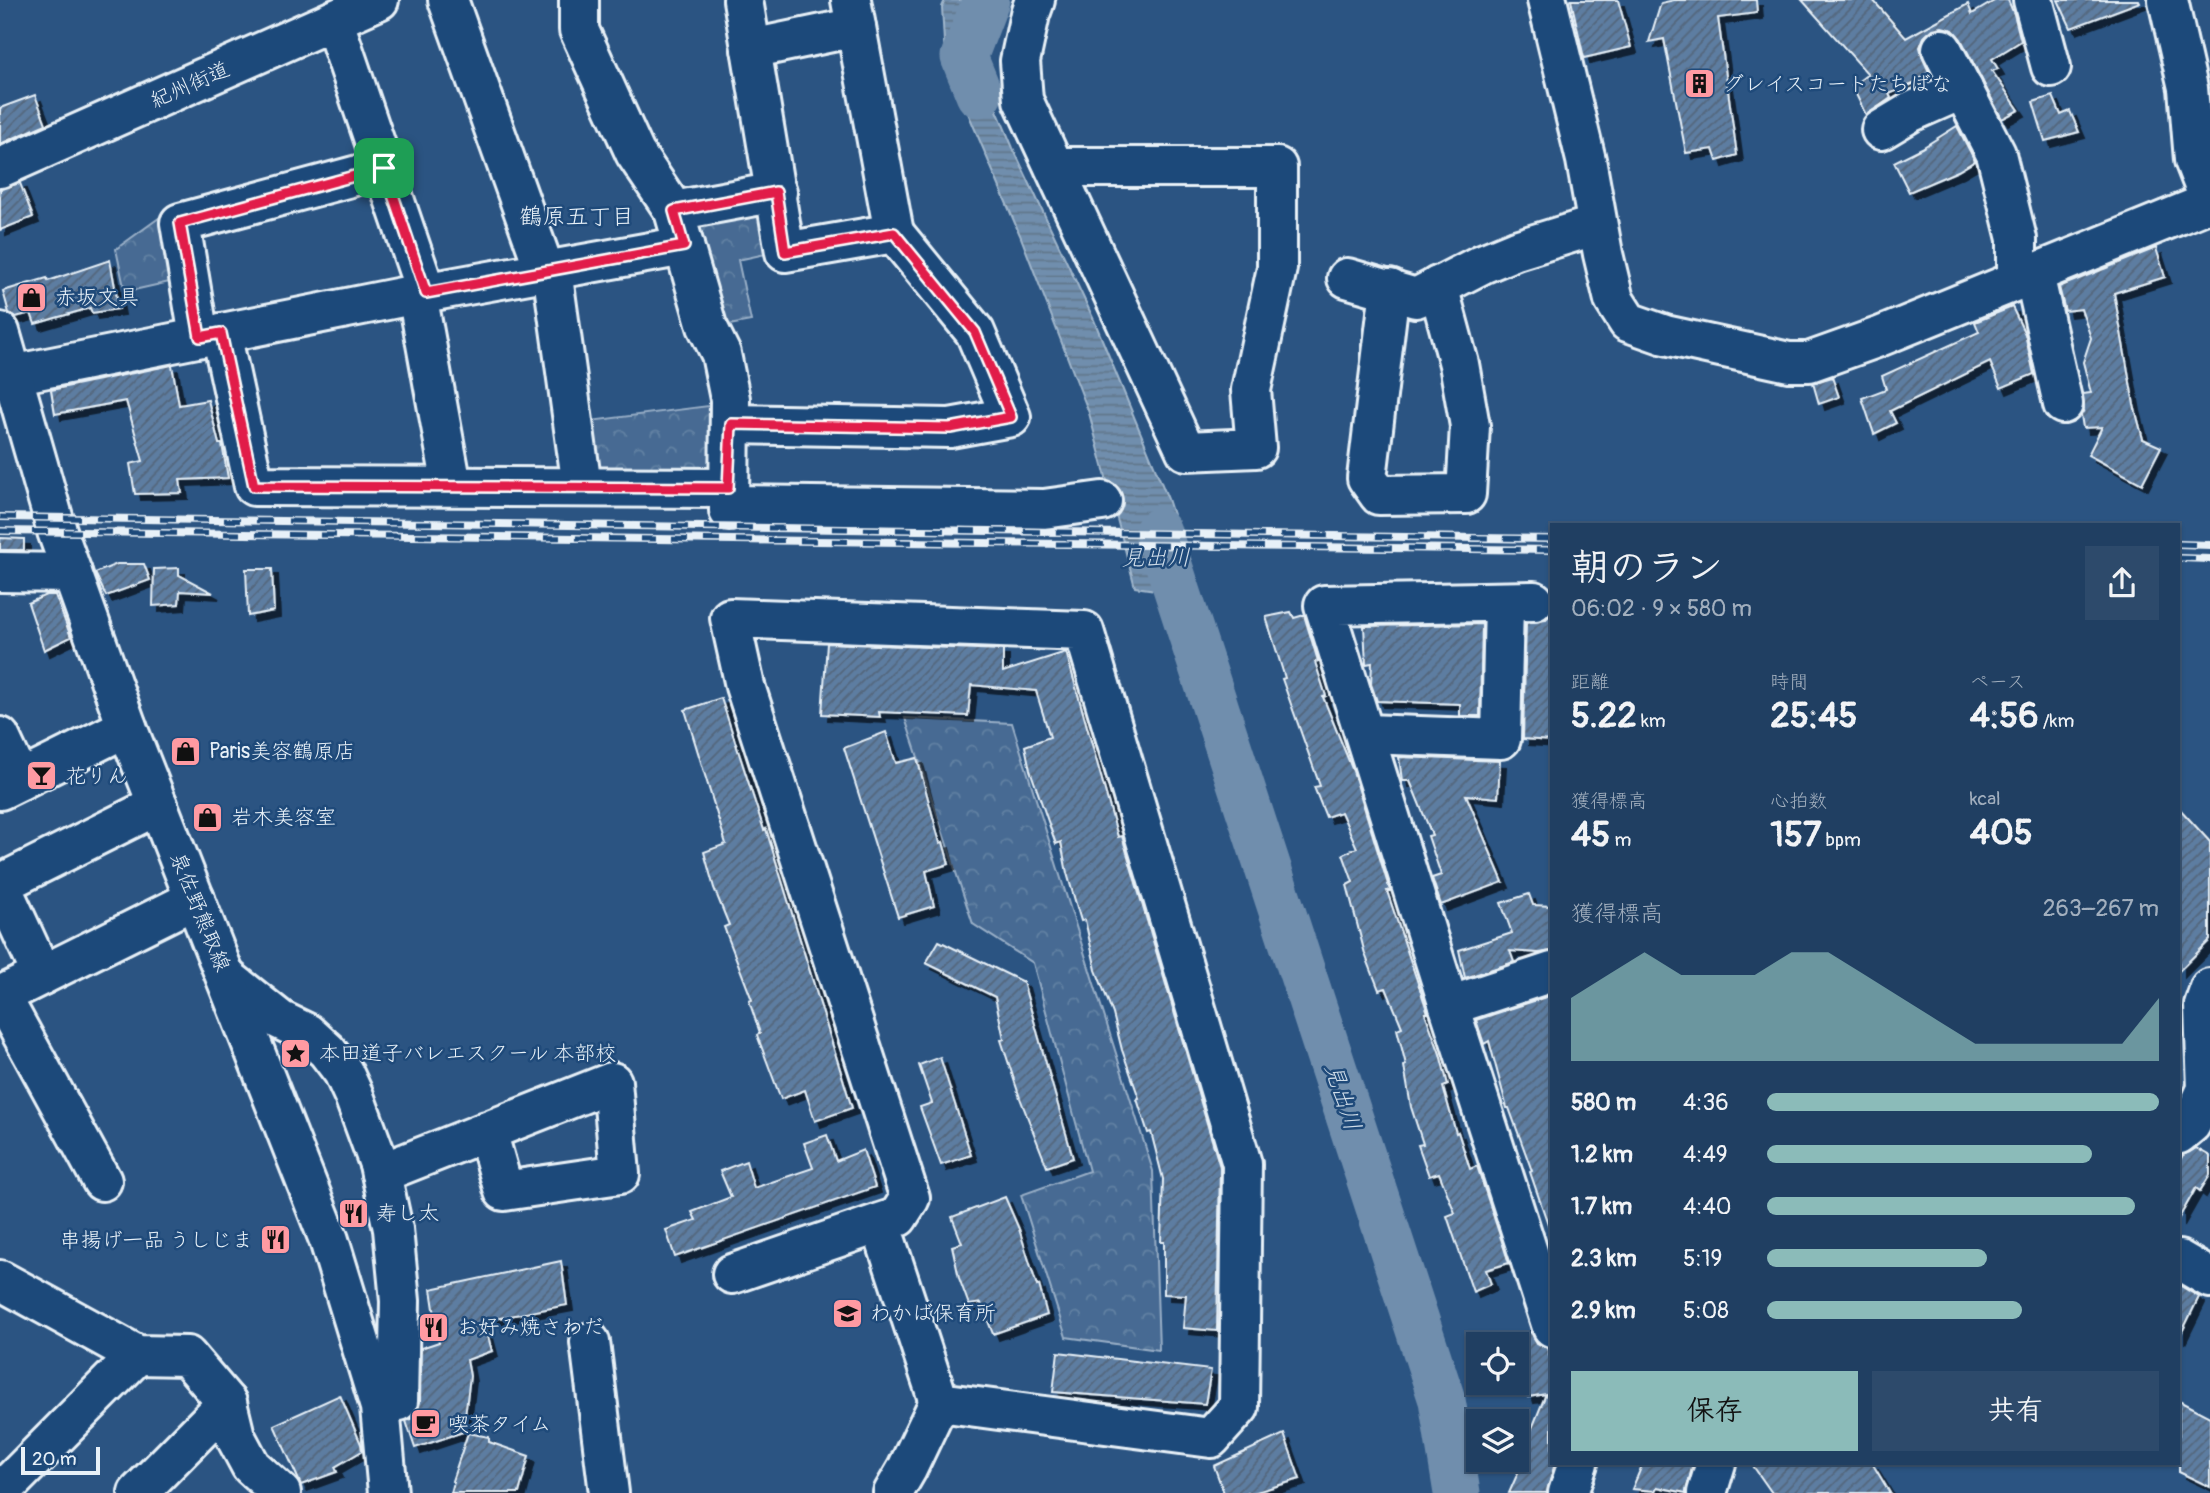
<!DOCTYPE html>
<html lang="ja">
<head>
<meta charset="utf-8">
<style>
	:root { --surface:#203f62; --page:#2d4a6b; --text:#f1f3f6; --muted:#a2afbe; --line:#3d5877; --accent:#8bbbb9 }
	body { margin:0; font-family:Pangolin,"Klee One",sans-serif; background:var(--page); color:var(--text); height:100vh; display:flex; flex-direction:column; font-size:26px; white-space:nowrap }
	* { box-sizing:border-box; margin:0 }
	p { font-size:23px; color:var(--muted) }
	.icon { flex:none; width:38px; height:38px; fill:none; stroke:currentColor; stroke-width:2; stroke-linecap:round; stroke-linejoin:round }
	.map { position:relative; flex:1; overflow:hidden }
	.details { position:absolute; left:1550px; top:523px; width:630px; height:942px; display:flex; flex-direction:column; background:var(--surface); border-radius:0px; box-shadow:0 2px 5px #0004,0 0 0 2px var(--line) }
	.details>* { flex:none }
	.controls { position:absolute; left:1466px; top:1332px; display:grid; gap:14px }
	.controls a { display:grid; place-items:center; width:63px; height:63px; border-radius:0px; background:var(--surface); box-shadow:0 2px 5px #0004,0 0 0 2px var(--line); font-size:35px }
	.scale { position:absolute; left:21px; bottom:18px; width:79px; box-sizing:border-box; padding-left:7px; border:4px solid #e8f1f8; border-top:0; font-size:19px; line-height:24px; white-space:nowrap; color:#e8f1f8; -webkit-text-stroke:5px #1f4a7a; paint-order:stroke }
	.pin { position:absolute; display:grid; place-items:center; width:60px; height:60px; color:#fff; margin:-30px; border-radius:14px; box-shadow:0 4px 10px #0006 }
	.round { display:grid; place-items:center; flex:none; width:74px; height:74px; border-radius:0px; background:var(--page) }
	.headline { display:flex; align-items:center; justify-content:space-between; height:119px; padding:0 21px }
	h1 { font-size:38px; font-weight:700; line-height:52px }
	.figures { display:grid; grid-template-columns:repeat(3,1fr); gap:10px; height:119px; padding:7px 21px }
	.figures div { display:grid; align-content:center }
	.figures b { font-size:35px; font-weight:700 }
	.figures small { font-size:19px; font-weight:400 }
	.figures p { font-size:19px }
	.chart { height:196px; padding:14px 21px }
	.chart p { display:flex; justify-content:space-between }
	.chart svg { width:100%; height:126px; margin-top:7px; fill:var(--accent); opacity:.7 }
	.primary-button { display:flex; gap:14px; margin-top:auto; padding:14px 21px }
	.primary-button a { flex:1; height:80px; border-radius:0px; background:var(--accent); color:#111; font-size:28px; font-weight:700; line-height:80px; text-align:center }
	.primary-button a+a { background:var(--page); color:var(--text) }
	ul { padding:0 21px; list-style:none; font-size:23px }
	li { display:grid; grid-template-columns:112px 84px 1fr; align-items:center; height:52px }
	li i { height:18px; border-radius:9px; background:var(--accent) }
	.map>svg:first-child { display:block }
</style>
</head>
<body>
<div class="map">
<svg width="2210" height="1493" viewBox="0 0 2210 1493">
	<defs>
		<pattern id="park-crowns" width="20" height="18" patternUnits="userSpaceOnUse" patternTransform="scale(1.75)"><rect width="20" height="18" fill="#476b93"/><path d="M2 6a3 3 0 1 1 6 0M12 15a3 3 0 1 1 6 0" fill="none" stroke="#6281a3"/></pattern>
		<pattern id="water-rules" width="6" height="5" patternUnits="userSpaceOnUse" patternTransform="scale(1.75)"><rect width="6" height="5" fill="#708ead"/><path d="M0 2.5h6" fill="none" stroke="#61768a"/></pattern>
		<pattern id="building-hatch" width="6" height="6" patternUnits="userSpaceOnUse" patternTransform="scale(1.75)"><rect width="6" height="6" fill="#5d7da1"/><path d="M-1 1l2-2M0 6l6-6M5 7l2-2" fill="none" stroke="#53657a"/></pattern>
		<filter id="shadow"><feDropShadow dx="6" dy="6" stdDeviation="0" flood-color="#0009"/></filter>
	</defs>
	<rect width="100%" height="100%" fill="#2b5482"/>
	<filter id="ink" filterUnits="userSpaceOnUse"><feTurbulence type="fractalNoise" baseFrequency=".0143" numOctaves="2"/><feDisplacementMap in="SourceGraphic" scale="14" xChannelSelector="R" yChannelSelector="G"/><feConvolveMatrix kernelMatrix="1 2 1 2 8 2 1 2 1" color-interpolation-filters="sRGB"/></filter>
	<g filter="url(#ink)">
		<!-- park -->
		<g fill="url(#park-crowns)" stroke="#98aec6" stroke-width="2">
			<path d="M765,210L770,253L738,260L751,321L718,327L693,226Z"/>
			<path d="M163,215L174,281L125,292L116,249Z"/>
			<path d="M716,405L723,457L691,478L591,479L582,422Z"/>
			<path d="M905,718L1012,723L1153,1171L1159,1350L1066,1337L1021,1195L1089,1171L1033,963L973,924Z"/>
		</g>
		<!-- water -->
		<path fill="url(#water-rules)" stroke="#a0b6cb" stroke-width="2" d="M945,0H973L970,7L974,56L1013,148L1094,320L1168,499L1199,596L1135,587L1089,413L1020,235L945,59L942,7Z"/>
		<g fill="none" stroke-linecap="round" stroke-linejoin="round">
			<!-- river -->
			<g stroke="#708ead" stroke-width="47">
				<path d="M979,94L964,57L986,0"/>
				<path d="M1158,532L1442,1400L1457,1493"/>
			</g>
		</g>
		<!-- building -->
		<g fill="url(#building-hatch)" stroke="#e8f1f8" stroke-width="2" filter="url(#shadow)">
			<path d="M1571,0H1618L1631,47L1584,58Z"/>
			<path d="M1674,0H1756L1757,13L1718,18L1737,155L1717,161L1713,149L1686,153L1664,39L1649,42L1661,3Z"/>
			<path d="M1802,0H1873L1906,38L1968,4L1972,14L1996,0H2008L2014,14L2021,41L1992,59L1998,69L1992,71L2019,110L2002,119L1961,39L1953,30L1942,27L1933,29L1924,37L1920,47L1923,59L1930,74L1917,80L1918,82L1889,94L1891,98L1866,115L1852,86L1868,74Z"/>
			<path d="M2058,0H2139L2140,2L2071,28Z"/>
			<path d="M35,95L46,124L0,144V108Z"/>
			<path d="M2053,96L2061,115L2070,111L2079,132L2045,141L2033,102Z"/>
			<path d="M1957,126L1975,161L1958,171L1909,192L1894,162L1922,148Z"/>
			<path d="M20,183L33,217L0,230V189Z"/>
			<path d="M2156,248L2165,277L2114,293L2134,405L2143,439L2161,447L2142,484L2088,455L2102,427L2083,428L2081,415L2084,410L2083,394L2091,393L2083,362L2091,338L2081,309L2065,311L2059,287Z"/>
			<path d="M110,260L119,309L92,313L90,308L35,324L31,313L16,317L9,313L3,291L47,278L48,281Z"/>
			<path d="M2012,307L2025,334L2034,374L2001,388L1990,362L1890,411L1896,423L1874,434L1862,398L1886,389L1882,376L1979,332L1975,322Z"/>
			<path d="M172,365L179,405L208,400L219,444H222L228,478L180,480L182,493L135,494L130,464L143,461L126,401L55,414L51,390Z"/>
			<path d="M1832,377L1839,397L1819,404L1813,383Z"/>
			<path d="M0,538L24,539V550H0Z"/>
			<path d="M117,564H144L150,580L106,596L95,573Z"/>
			<path d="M179,568V575L213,593L180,591L179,604L153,606L154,569Z"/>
			<path d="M246,569H272L274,611L248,616Z"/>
			<path d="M46,595H55L71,637L44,650L28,603Z"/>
			<path d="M1291,612L1294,618L1304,615L1318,661L1315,662L1326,696L1323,697L1353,771L1390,891H1387L1428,1013H1425L1440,1054L1448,1085L1443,1087L1456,1133L1458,1132L1470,1169L1477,1166L1509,1263L1486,1270L1491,1284L1473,1292L1447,1216L1455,1213L1439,1173L1429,1176L1418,1145L1423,1144L1411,1107L1404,1066L1406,1065L1397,1029L1402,1027L1386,988L1379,990L1365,954L1347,885L1353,882L1343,854L1357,848L1341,812L1326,817L1314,787L1320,786L1282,679L1285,678L1266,617Z"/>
			<path d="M1549,616H1552V741L1523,739L1526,623L1545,620Z"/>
			<path d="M1482,624L1480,716H1460V704L1377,701L1371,684L1372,663L1366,664L1364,626Z"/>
			<path d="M827,643L1003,650V672L1066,652L1118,837L1122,836L1220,1167L1217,1331L1183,1328L1186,1295L1164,1294V1242H1161L1163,1179L1151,1132L1148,1133L1137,1099L1139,1098L1122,1050L1113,1014L1096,970L1085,920L1081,921L1067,873L1061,842L1056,844L1030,770L1025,746L1050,737L1036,691L971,685L968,716L879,712L880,717L822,714Z"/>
			<path d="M721,698L764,830L766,829L852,1108L815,1121L805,1090L781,1099L757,1035L760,1033L749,1001L752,1000L724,927L729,925L714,888L704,852L726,844L685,710Z"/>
			<path d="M886,732L896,763L917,758L940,843L943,842L949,864L926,871L934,906L898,917L844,748Z"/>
			<path d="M1399,757L1500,761L1498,798L1466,795L1503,882L1441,905L1432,878L1441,875L1428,836L1432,835L1410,781H1402Z"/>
			<path d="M2179,808L2210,842V940L2179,971Z"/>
			<path d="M1529,894L1533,905L1552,906V951L1539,953L1510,951L1514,962L1465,978L1459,950L1512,933L1501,903Z"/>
			<path d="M939,941L1023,982L1073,1158L1047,1167L1020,1098L1001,1040L1004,1039L995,997L926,963Z"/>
			<path d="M1552,995V1227H1549L1530,1172L1532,1171L1509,1108H1507L1489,1041L1484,1044L1476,1020Z"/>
			<path d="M940,1057L971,1155L941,1165L920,1107L932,1103L919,1065Z"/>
			<path d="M827,1135L836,1161L863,1150L875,1187L675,1257L666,1230L696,1220L692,1212L731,1197L720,1171L746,1161L754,1188L813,1168L804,1143Z"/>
			<path d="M2196,1148L2210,1156V1175L2200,1191L2196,1188L2179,1218V1162L2183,1155Z"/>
			<path d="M1005,1197L1019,1229L1037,1286L1039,1285L1047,1315L993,1334L981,1303L969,1305L959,1278L952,1246L962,1243L952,1217Z"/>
			<path d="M561,1261L567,1305L484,1321L492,1351L467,1360L470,1376L463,1432L415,1448L406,1421L416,1417L420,1402L421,1348L439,1342L431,1289Z"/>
			<path d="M2179,1285L2199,1297L2179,1338Z"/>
			<path d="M1531,1332L1537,1343L1547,1348L1552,1364V1463H1555L1547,1493H1509L1521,1466L1517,1465L1546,1394L1528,1397L1521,1373L1517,1374V1336Z"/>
			<path d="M1058,1352L1211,1370L1205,1404L1053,1392Z"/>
			<path d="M340,1395L361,1444L362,1451L335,1467L337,1472L301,1485L274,1425Z"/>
			<path d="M2179,1401L2210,1417V1487L2179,1472Z"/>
			<path d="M468,1433L489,1437V1442L529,1456L519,1493H451L454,1482L452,1481Z"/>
			<path d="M1284,1434L1300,1479L1253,1493H1224L1214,1466Z"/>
			<path d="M1643,1463H1693L1686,1493L1657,1487L1655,1491L1632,1489Z"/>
			<path d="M1751,1463H1872L1890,1493H1772Z"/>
		</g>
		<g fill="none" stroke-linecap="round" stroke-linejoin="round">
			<defs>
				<g id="minor">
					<path d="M448,0L545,271"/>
					<path d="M579,0V30L635,153L674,211L707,326L721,354L730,399L729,511"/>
					<path d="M851,0L894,233"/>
					<path d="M1035,0L1030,14L1020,61L1023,100L1186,451L1256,448L1251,390L1277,268V167H1054"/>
					<path d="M1547,0L1586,160L1603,254L1614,300L1628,322L1665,335L1789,362H1809L1879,337L2210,202"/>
					<path d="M2033,0L2051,67"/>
					<path d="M2168,0L2188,88L2194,160L2210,201"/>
					<path d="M334,22L426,293"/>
					<path d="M751,49L856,27"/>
					<path d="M1942,49L1996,154L2017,239V281"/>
					<path d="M1881,130L1911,112L1963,89"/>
					<path d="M0,168L379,0"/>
					<path d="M674,211L777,192"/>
					<path d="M552,270L582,487"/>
					<path d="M2034,274L2063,404"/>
					<path d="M1347,278L1416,298L1482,264L1516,250L1597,225"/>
					<path d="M1390,289L1367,478L1379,495L1466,494L1470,426L1459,364L1438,286"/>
					<path d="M417,294L452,486"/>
					<path d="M221,333L254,486L728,488"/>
					<path d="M199,337L180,223L384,168"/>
					<path d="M12,375L417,294L684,246"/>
					<path d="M731,424L950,428L1011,417L975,332L894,233L785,252L743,0"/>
					<path d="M729,505L1044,509L1102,501"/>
					<path d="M0,572L72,573"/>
					<path d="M1534,601L1324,605L1449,1006L1552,1327"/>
					<path d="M1366,734L1501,739L1504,602"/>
					<path d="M0,737L20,780"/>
					<path d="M0,790L127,727"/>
					<path d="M42,975L0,884L158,805"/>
					<path d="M226,977L280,1020L307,1033L327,1051L343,1072L354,1096L379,1164L393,1229L400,1301L398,1401"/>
					<path d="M0,996L195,899"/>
					<path d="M1,996L102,1181"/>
					<path d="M1449,1006L1552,972"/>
					<path d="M2179,1134L2191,1124L2207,1089L2204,1005L2210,988"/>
					<path d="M381,1173L612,1082L620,1174L504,1191L487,1131"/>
					<path d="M2179,1260L2210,1278"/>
					<path d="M732,1274L880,1223L898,1217L910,1198L745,686L730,618L1084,631L1242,1164L1239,1407L1211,1438L939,1402L880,1223"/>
					<path d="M0,1280L137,1355L187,1356L227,1403L235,1436L251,1466L281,1493"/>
					<path d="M590,1342L609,1493"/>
					<path d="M0,1493L137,1355"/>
					<path d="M138,1493L227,1403"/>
					<path d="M893,1493L907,1469L939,1402"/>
					<path d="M1568,1493L1578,1463"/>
					<path d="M1707,1493L1716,1463"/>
				</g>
				<path id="major" d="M0,332L57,531L127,727L329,1240L380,1407L388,1493"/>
			</defs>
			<!-- minor casing -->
			<use href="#minor" stroke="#e8f1f8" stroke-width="44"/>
			<!-- major casing -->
			<use href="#major" stroke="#e8f1f8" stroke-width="44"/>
			<!-- minor -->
			<use href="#minor" stroke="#1f4a7a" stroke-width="38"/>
			<!-- major -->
			<use href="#major" stroke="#1f4a7a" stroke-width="38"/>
			<defs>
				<g id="rail">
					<path d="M0,517L1552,539"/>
					<path d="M0,531L1552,550"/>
					<path d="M2179,544L2210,545"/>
					<path d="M2179,558L2210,559"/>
				</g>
			</defs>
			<!-- rail casing -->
			<use href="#rail" stroke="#e8f1f8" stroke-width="8"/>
			<!-- rail -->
			<use href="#rail" stroke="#1f4a7a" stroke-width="5" stroke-dasharray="16" stroke-linecap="butt"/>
		</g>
	</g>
	<g fill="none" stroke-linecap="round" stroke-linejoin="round" filter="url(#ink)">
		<defs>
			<path id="route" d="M384,168L426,293L684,246L674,211L776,192L785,252L894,233L975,332L1011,417L950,428L731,424L728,488L254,486L221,333L200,337L180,223Z"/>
		</defs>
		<!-- route casing -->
		<use href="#route" stroke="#fff" stroke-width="14"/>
		<!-- route -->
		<use href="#route" stroke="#e11d48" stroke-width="9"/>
	</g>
	<!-- icons -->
	<defs>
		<symbol id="building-square" viewBox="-11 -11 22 22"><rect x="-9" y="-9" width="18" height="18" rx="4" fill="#ff9aa2" stroke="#1f4a7a"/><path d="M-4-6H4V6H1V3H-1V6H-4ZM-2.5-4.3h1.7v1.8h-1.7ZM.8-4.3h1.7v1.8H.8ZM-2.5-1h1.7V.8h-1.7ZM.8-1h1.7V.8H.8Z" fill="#111"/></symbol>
		<symbol id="shop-square" viewBox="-11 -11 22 22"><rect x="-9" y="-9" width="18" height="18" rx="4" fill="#ff9aa2" stroke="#1f4a7a"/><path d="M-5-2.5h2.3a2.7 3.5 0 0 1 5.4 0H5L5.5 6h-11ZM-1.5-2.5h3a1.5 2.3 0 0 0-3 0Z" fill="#111"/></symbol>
		<symbol id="bar-square" viewBox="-11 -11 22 22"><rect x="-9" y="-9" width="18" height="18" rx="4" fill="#ff9aa2" stroke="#1f4a7a"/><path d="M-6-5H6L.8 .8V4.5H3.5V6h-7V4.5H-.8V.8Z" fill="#111"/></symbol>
		<symbol id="sight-square" viewBox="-11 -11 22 22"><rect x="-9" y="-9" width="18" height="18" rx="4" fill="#ff9aa2" stroke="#1f4a7a"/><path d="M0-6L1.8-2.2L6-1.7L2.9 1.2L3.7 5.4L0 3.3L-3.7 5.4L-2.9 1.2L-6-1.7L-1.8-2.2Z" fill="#111"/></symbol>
		<symbol id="restaurant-square" viewBox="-11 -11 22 22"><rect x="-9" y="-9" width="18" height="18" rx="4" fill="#ff9aa2" stroke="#1f4a7a"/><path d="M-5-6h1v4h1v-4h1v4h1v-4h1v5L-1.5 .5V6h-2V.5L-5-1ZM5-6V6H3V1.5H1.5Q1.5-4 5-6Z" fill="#111"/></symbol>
		<symbol id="school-square" viewBox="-11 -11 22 22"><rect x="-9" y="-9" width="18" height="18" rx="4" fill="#ff9aa2" stroke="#1f4a7a"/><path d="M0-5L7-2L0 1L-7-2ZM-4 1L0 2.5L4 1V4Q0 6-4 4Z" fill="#111"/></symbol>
		<symbol id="cafe-square" viewBox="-11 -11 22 22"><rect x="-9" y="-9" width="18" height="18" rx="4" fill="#ff9aa2" stroke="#1f4a7a"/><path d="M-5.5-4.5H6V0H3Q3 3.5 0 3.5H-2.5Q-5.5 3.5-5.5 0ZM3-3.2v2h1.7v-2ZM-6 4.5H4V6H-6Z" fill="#111"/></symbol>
	</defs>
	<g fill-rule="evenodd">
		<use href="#building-square" x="1682" y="66" width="35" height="35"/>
		<use href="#shop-square" x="14" y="280" width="35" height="35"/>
		<use href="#shop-square" x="168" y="734" width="35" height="35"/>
		<use href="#bar-square" x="24" y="758" width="35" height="35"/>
		<use href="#shop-square" x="190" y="800" width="35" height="35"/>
		<use href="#sight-square" x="278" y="1036" width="35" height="35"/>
		<use href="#restaurant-square" x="336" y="1196" width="35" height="35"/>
		<use href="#restaurant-square" x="258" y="1222" width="35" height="35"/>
		<use href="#school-square" x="830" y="1296" width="35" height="35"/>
		<use href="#restaurant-square" x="416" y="1310" width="35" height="35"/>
		<use href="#cafe-square" x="408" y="1406" width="35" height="35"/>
	</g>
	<g text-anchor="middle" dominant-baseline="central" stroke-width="5" stroke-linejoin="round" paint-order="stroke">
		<!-- poi labels -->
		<g font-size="21" fill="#e8f1f8" stroke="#1f4a7a" text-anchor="start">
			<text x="1723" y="84">グレイスコートたちばな</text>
			<text x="55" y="297">赤坂文具</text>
			<text x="209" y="751">Paris美容鶴原店</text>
			<text x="65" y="776">花りん</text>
			<text x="231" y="817">岩木美容室</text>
			<text x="319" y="1053">本田道子バレエスクール 本部校</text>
			<text x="376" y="1213">寿し太</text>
			<text x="253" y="1240" text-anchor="end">串揚げ一品 うしじま</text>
			<text x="870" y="1313">わかば保育所</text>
			<text x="457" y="1327">お好み焼さわだ</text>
			<text x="448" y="1424">喫茶タイム</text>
		</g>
		<!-- street labels -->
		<g font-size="21" fill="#e8f1f8" stroke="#1f4a7a">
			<text transform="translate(190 85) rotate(-24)">紀州街道</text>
			<text transform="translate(200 912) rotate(68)">泉佐野熊取線</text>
		</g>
		<!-- neighbourhood labels -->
		<g font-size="23" fill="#e8f1f8" stroke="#1f4a7a">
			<text x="577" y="216">鶴原五丁目</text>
		</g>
		<!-- water labels -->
		<g font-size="23" font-style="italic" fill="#d0dde9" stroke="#1f4a7a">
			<text x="1156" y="557">見出川</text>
			<text transform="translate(1343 1097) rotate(72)">見出川</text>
		</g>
	</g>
</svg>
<div class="controls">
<a><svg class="icon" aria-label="locate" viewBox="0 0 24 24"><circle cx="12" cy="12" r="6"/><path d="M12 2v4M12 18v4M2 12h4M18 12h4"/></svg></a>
<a><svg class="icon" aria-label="layers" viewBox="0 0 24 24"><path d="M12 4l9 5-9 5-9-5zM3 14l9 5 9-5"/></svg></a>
</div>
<div class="scale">20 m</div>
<div class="pin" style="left:384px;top:168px;background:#1e9e55"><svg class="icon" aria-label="arrive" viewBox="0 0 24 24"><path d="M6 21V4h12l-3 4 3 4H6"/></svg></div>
<section class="details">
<div class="headline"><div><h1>朝のラン</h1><p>06:02 · 9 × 580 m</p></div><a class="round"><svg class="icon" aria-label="share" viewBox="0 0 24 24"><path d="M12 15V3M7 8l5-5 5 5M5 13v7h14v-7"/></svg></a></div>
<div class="figures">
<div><p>距離</p><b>5.22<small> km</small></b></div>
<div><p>時間</p><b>25:45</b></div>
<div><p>ペース</p><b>4:56<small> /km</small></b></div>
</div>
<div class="figures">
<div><p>獲得標高</p><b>45<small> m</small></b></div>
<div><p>心拍数</p><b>157<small> bpm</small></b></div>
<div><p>kcal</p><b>405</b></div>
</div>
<div class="chart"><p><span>獲得標高</span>263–267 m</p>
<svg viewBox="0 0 160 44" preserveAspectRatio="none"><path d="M0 44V22L10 14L20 6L30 14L40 14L50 14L60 6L70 6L80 14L90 22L100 30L110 38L120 38L130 38L140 38L150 38L160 22V44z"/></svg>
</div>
<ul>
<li><b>580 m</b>4:36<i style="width:100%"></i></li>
<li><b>1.2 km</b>4:49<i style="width:83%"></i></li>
<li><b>1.7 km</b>4:40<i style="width:94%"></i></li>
<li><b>2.3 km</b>5:19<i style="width:56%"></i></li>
<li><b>2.9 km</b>5:08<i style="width:65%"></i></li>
</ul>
<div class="primary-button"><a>保存</a><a>共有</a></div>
</section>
</div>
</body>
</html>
